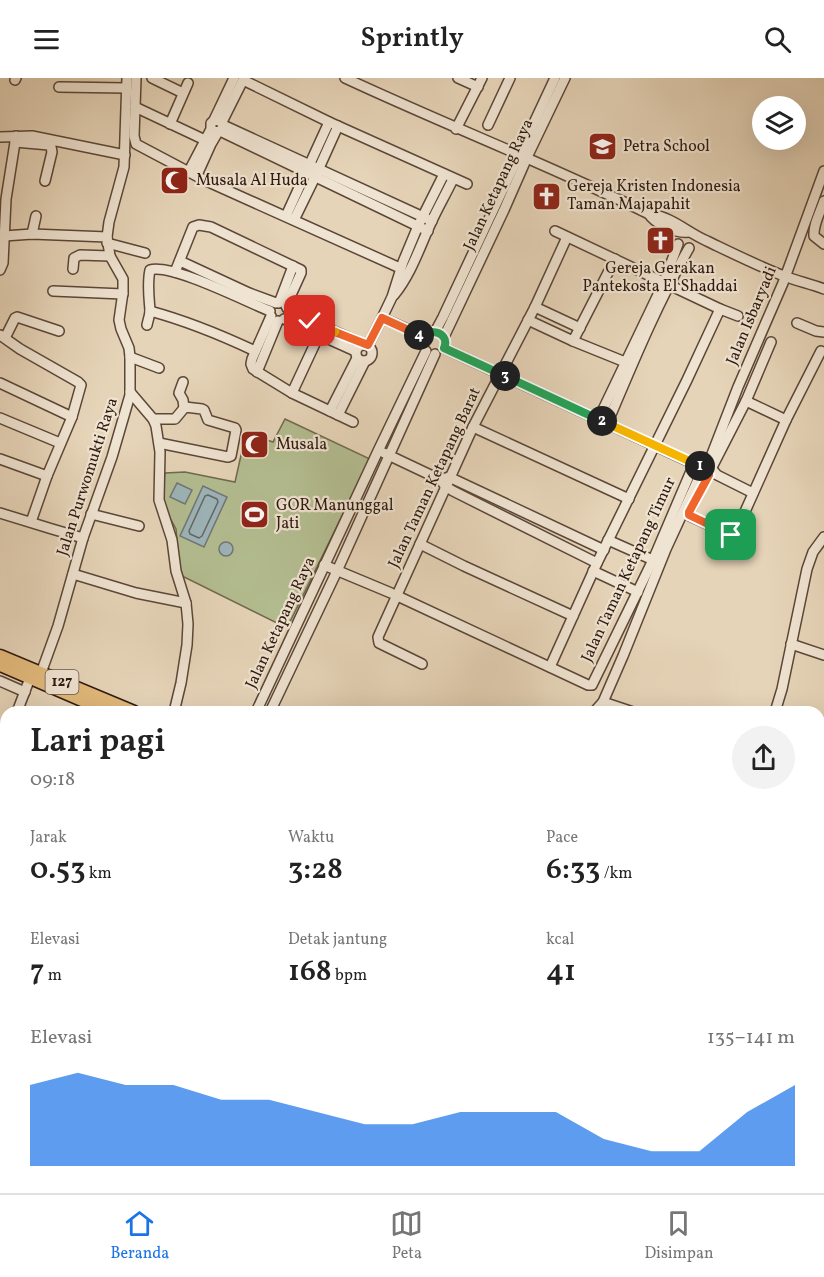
<!DOCTYPE html>
<html lang="id">
<head>
<meta charset="utf-8">
<style>
	:root { --surface:#fff; --page:#f2f2f2; --text:#222; --muted:#767676; --line:#e0e0e0; --accent:#1a73e8 }
	body { margin:0; font-family:Vollkorn,serif; background:var(--page); color:var(--text); height:100vh; display:flex; flex-direction:column; font-size:22px; white-space:nowrap }
	* { box-sizing:border-box; margin:0 }
	p { font-size:20px; color:var(--muted) }
	.icon { flex:none; width:33px; height:33px; fill:none; stroke:currentColor; stroke-width:2; stroke-linecap:round; stroke-linejoin:round }
	.map { position:relative; flex:1; overflow:hidden }
	.side { position:absolute; left:0px; top:628px; width:825px; height:488px; display:flex; flex-direction:column; background:var(--surface); border-radius:18px 18px 0 0; box-shadow:0 6px 24px #0002 }
	.side>* { flex:none }
	.buttons { position:absolute; left:752px; top:18px; display:grid; gap:12px }
	.buttons a { display:grid; place-items:center; width:54px; height:54px; border-radius:50%; background:var(--surface); box-shadow:0 6px 24px #0002; font-size:30px }
	.pin { position:absolute; display:grid; place-items:center; width:51px; height:51px; color:#fff; margin:-26px; border-radius:12px; box-shadow:0 3px 9px #0006 }
	.km { position:absolute; width:30px; height:30px; margin:-15px; border-radius:50%; background:#222; color:#fff; font-size:16px; line-height:30px; text-align:center }
	.round { display:grid; place-items:center; flex:none; width:63px; height:63px; border-radius:32px; background:var(--page) }
	.headline { display:flex; align-items:center; justify-content:space-between; height:102px; padding:0 30px }
	h1 { font-size:33px; font-weight:600; line-height:45px }
	.figures { display:grid; grid-template-columns:repeat(3,1fr); gap:9px; height:102px; padding:6px 30px }
	.figures div { display:grid; align-content:center }
	.figures b { font-size:30px; font-weight:600 }
	.figures small { font-size:16px; font-weight:400 }
	.figures p { font-size:16px }
	.chart { height:168px; padding:12px 30px }
	.chart p { display:flex; justify-content:space-between }
	.chart svg { width:100%; height:108px; margin-top:6px; fill:var(--accent); opacity:.7 }
	header { display:flex; justify-content:space-between; align-items:center; height:78px; padding:0 30px; background:var(--surface); font-size:27px; font-weight:600 }
	.dock { display:flex; justify-content:space-around; align-items:center; height:84px; border-top:2px solid var(--line); background:var(--surface); font-size:16px; color:var(--muted) }
	.dock a { display:grid; justify-items:center; gap:3px }
	.dock .current { color:var(--accent) }
	.map>svg:first-child { display:block }
</style>
</head>
<body>
<header><svg class="icon" aria-label="menu" viewBox="0 0 24 24"><path d="M4 6h16M4 12h16M4 18h16"/></svg>Sprintly<svg class="icon" aria-label="search" viewBox="0 0 24 24"><circle cx="10" cy="10" r="6"/><path d="M15 15l6 6"/></svg></header>
<div class="map">
<svg width="824" height="1115" viewBox="0 0 824 1115">
	<rect width="100%" height="100%" fill="#e6d4b8"/>
	<filter id="stains"><feTurbulence type="fractalNoise" baseFrequency=".00333" numOctaves="4"/><feColorMatrix values="0 0 0 0 .2 0 0 0 0 .09 0 0 0 0 .02 0 0 0 .5 -.17"/></filter>
	<radialGradient id="worn" r=".72"><stop offset=".6" stop-color="#630" stop-opacity="0"/><stop offset="1" stop-color="#630" stop-opacity=".3"/></radialGradient>
	<!-- green -->
	<path fill="#b3bd90" stroke="#706a4f" stroke-width="1.5" d="M285,341L370,381L287,550L180,497L176,451L160,422L165,395L185,394L235,404L246,355L273,364Z"/>
	<!-- water -->
	<g fill="#9db5bb" stroke="#707676" stroke-width="1.5">
		<path d="M177,405L192,412L185,426L170,419Z"/>
		<path d="M203,408L227,419L204,469L180,458Z"/>
		<circle cx="226" cy="471" r="7"/>
	</g>
	<g fill="none" stroke-linecap="round" stroke-linejoin="round">
		<!-- shore -->
		<path stroke="#656664" stroke-width="1.5" d="M208,417L217,421L218,424L202,458L199,460L190,456L189,453L205,418Z"/>
		<defs>
			<g id="minor">
				<path d="M136,0L134,58L136,66L204,102L400,190"/>
				<path d="M152,0L183,15"/>
				<path d="M345,0C446,47 549,87 649,136C673,139 686,154 707,163C732,175 758,188 784,198C797,203 811,206 824,211"/>
				<path d="M458,0L478,9"/>
				<path d="M15,2L16,0"/>
				<path d="M243,2L329,44L467,106"/>
				<path d="M59,9L126,10"/>
				<path d="M135,29L205,62"/>
				<path d="M214,42L234,0"/>
				<path d="M222,44L244,0"/>
				<path d="M170,46L188,5"/>
				<path d="M223,47L432,143"/>
				<path d="M488,47L510,0"/>
				<path d="M456,51L482,0"/>
				<path d="M220,53L428,153"/>
				<path d="M0,59L32,58L125,77"/>
				<path d="M15,64L49,67L51,69L52,74L45,103"/>
				<path d="M189,93L211,51V45L215,42L222,44L223,49L220,53L215,54L211,51"/>
				<path d="M197,97L211,66L218,54"/>
				<path d="M824,123C820,135 813,147 814,158L824,166"/>
				<path d="M649,136C654,145 677,156 688,154"/>
				<path d="M286,138L329,44"/>
				<path d="M294,142L315,99L338,48"/>
				<path d="M555,153L720,231L738,238"/>
				<path d="M32,156L36,138"/>
				<path d="M4,158L32,156L107,159"/>
				<path d="M107,165L145,175"/>
				<path d="M180,183L249,215L276,225"/>
				<path d="M73,191L74,180L80,177L110,178"/>
				<path d="M0,192L3,185L6,121L16,58"/>
				<path d="M175,194L193,149L199,147L211,149L301,192V195L286,228"/>
				<path d="M53,213L123,216"/>
				<path d="M394,217C411,196 419,171 430,147C437,131 446,116 453,101"/>
				<path d="M279,225L293,188"/>
				<path d="M535,229L580,250"/>
				<path d="M287,230L310,243L364,266"/>
				<path d="M150,233C187,243 221,257 255,273"/>
				<path d="M271,238L252,281L251,286L253,291L292,315L353,344"/>
				<path d="M382,240L392,219L403,184L418,148L444,96"/>
				<path d="M284,241L355,273"/>
				<path d="M528,242L573,263L630,286"/>
				<path d="M797,245L816,253L824,254"/>
				<path d="M147,247C148,242 150,237 150,232C149,219 147,206 150,192C171,185 247,224 270,233"/>
				<path d="M435,254L443,239L555,0"/>
				<path d="M0,257L20,271L78,304L81,307L72,339L47,398L31,444"/>
				<path d="M444,259L504,132L529,75L565,0"/>
				<path d="M5,260L15,240L17,239L59,253"/>
				<path d="M573,263L615,181"/>
				<path d="M771,264L746,323L689,434L690,438L731,457L735,456L786,342L821,273"/>
				<circle cx="364" cy="275" r="8"/>
				<path d="M368,267L382,240L425,259"/>
				<path d="M444,270L699,388"/>
				<path d="M130,279L159,290"/>
				<path d="M257,294L278,243"/>
				<path d="M183,304L179,315L183,322L184,330"/>
				<path d="M0,305L72,339"/>
				<path d="M130,314L153,341L156,348L160,374L159,422L172,462L176,493L186,525L188,546L187,567L181,605L174,634"/>
				<path d="M292,315L319,257"/>
				<path d="M746,323L786,342"/>
				<path d="M330,333L357,280"/>
				<path d="M338,337L365,283"/>
				<path d="M0,340L60,365"/>
				<path d="M153,341H175L185,329L202,331L204,332L208,342L235,350L236,352L231,378L228,379L159,365"/>
				<path d="M598,342L664,204L678,166"/>
				<path d="M607,346C632,287 657,226 689,170"/>
				<path d="M473,349L629,421"/>
				<path d="M384,375L441,402L445,408L453,413L597,485"/>
				<path d="M0,381L47,398"/>
				<path d="M710,389L717,397L753,415"/>
				<path d="M443,401L449,399L604,472"/>
				<path d="M0,435L52,451L83,460"/>
				<path d="M91,436L139,448"/>
				<path d="M608,462L653,482"/>
				<path d="M420,466L464,488L573,538"/>
				<path d="M324,487L391,515L588,607H592L653,482L694,386"/>
				<path d="M593,493L638,514"/>
				<path d="M73,496L136,515L186,525"/>
				<path d="M791,566L824,577"/>
				<path d="M422,586L379,565L378,559L473,349L535,229L567,159"/>
				<path d="M550,589L597,485L687,302L720,231"/>
				<path d="M41,595L58,548L83,460L112,379L130,317V279L129,270L121,251L119,242L123,214V201L110,178L107,159L109,144L124,89L127,0"/>
				<path d="M0,603L25,614"/>
				<path d="M603,624L633,634"/>
				<path d="M17,634L30,600"/>
				<path d="M256,634L378,373L426,273"/>
				<path d="M270,634L337,493L435,276"/>
				<path d="M594,634L603,624L623,578L666,471L702,393L712,376L738,309L783,205L824,93"/>
				<path d="M775,634L782,611L807,491L813,474L824,459"/>
				<path d="M0,678L6,663"/>
				<path d="M819,704L824,705"/>
				<path d="M819,732L824,721"/>
				<path d="M819,783L824,784"/>
				<path d="M819,853L824,854"/>
				<path d="M0,905L6,907"/>
				<path d="M0,946L6,948"/>
				<path d="M819,1100H824"/>
				<path d="M122,1110L126,1115"/>
				<path d="M177,1110L181,1115"/>
				<path d="M436,1110L447,1115"/>
				<path d="M7,1115L8,1110"/>
				<path d="M84,1115L89,1110"/>
				<path d="M241,1115L245,1110"/>
				<path d="M293,1115L296,1110"/>
				<path d="M384,1115L387,1110"/>
				<path d="M410,1115L414,1110"/>
				<path d="M609,1115L610,1114"/>
				<path d="M659,1115L660,1110"/>
				<path d="M738,1115L739,1110"/>
			</g>
			<g id="major">
				<path d="M0,578L134,634"/>
				<path d="M3,588L103,631"/>
				<path d="M819,943L824,945"/>
			</g>
		</defs>
		<!-- minor casing -->
		<use href="#minor" stroke="#5b4738" stroke-width="12"/>
		<!-- major casing -->
		<use href="#major" stroke="#2d180e" stroke-width="15"/>
		<!-- minor -->
		<use href="#minor" stroke="#efe3d1" stroke-width="9"/>
		<!-- major -->
		<use href="#major" stroke="#e3ba7c" stroke-width="12"/>
	</g>
	<g fill="none" stroke-linecap="round" stroke-linejoin="round">
		<defs>
			<path id="split-1" d="M700,388L704,390L702,393L709,397L689,434V437L731,457"/>
			<path id="split-2" d="M602,343L700,388"/>
			<path id="split-3" d="M505,298L602,343"/>
			<path id="split-4" d="M419,257L425,260L432,254C442,254 448,261 444,270L505,298"/>
			<path id="split-5" d="M335,254L368,267L382,240L419,257"/>
			<path id="split-6" d="M310,243L335,254"/>
		</defs>
		<!-- split-1 casing -->
		<use href="#split-1" stroke="#fff" stroke-width="12"/>
		<!-- split-2 casing -->
		<use href="#split-2" stroke="#fff" stroke-width="12"/>
		<!-- split-3 casing -->
		<use href="#split-3" stroke="#fff" stroke-width="12"/>
		<!-- split-4 casing -->
		<use href="#split-4" stroke="#fff" stroke-width="12"/>
		<!-- split-5 casing -->
		<use href="#split-5" stroke="#fff" stroke-width="12"/>
		<!-- split-6 casing -->
		<use href="#split-6" stroke="#fff" stroke-width="12"/>
		<!-- split-1 -->
		<use href="#split-1" stroke="#f0652b" stroke-width="8"/>
		<!-- split-2 -->
		<use href="#split-2" stroke="#f5b400" stroke-width="8"/>
		<!-- split-3 -->
		<use href="#split-3" stroke="#22a559" stroke-width="8"/>
		<!-- split-4 -->
		<use href="#split-4" stroke="#22a559" stroke-width="8"/>
		<!-- split-5 -->
		<use href="#split-5" stroke="#f0652b" stroke-width="8"/>
		<!-- split-6 -->
		<use href="#split-6" stroke="#f5b400" stroke-width="8"/>
	</g>
	<!-- icons -->
	<defs>
		<symbol id="school-square" viewBox="-11 -11 22 22"><rect x="-9" y="-9" width="18" height="18" rx="4" fill="#8f2418" stroke="#efe3d1"/><path d="M0-5L7-2L0 1L-7-2ZM-4 1L0 2.5L4 1V4Q0 6-4 4Z" fill="#fff"/></symbol>
		<symbol id="mosque-square" viewBox="-11 -11 22 22"><rect x="-9" y="-9" width="18" height="18" rx="4" fill="#8f2418" stroke="#efe3d1"/><path d="M3.5-4.9A6 6 0 1 0 3.5 4.9A5 5 0 1 1 3.5-4.9Z" fill="#fff"/></symbol>
		<symbol id="church-square" viewBox="-11 -11 22 22"><rect x="-9" y="-9" width="18" height="18" rx="4" fill="#8f2418" stroke="#efe3d1"/><path d="M-1.2-6h2.4v3.5h3.3v2.4h-3.3V6h-2.4V-.1h-3.3v-2.4h3.3Z" fill="#fff"/></symbol>
		<symbol id="stadium-square" viewBox="-11 -11 22 22"><rect x="-9" y="-9" width="18" height="18" rx="4" fill="#8f2418" stroke="#efe3d1"/><path d="M0-5a6.5 5 0 1 0 0 10a6.5 5 0 1 0 0-10ZM-3.5-1.8h7v3.6h-7Z" fill="#fff"/></symbol>
	</defs>
	<g fill-rule="evenodd">
		<use href="#school-square" x="586" y="52" width="33" height="33"/>
		<use href="#mosque-square" x="158" y="86" width="33" height="33"/>
		<use href="#church-square" x="530" y="102" width="33" height="33"/>
		<use href="#church-square" x="644" y="146" width="33" height="33"/>
		<use href="#mosque-square" x="238" y="350" width="33" height="33"/>
		<use href="#stadium-square" x="238" y="420" width="33" height="33"/>
	</g>
	<g text-anchor="middle" dominant-baseline="central" stroke-width="4.5" stroke-linejoin="round" paint-order="stroke">
		<!-- shield labels -->
		<rect fill="#efe3d1" stroke="#675548" stroke-width="1.5" x="45.5" y="592" width="33" height="24" rx="4.5"/>
		<g font-size="15" font-weight="bold" fill="#2d180e">
			<text x="62" y="604">127</text>
		</g>
		<!-- poi labels -->
		<g font-size="16" fill="#2d180e" stroke="#efe3d1" text-anchor="start">
			<text x="623" y="69">Petra School</text>
			<text x="196" y="103">Musala Al Huda</text>
			<text x="567" y="109">Gereja Kristen Indonesia<tspan x="567" dy="18">Taman Majapahit</tspan></text>
			<text x="660" y="191" text-anchor="middle">Gereja Gerakan<tspan x="660" dy="18">Pantekosta El Shaddai</tspan></text>
			<text x="276" y="367">Musala</text>
			<text x="276" y="428">GOR Manunggal<tspan x="276" dy="18">Jati</tspan></text>
		</g>
		<!-- street labels -->
		<g font-size="16" fill="#2d180e" stroke="#efe3d1">
			<text transform="translate(499 107) rotate(-65)">Jalan Ketapang Raya</text>
			<text transform="translate(752 238) rotate(-67)">Jalan Isbaryadi</text>
			<text transform="translate(88 399) rotate(-72)">Jalan Purwomukti Raya</text>
			<text transform="translate(435 400) rotate(-65)">Jalan Taman Ketapang Barat</text>
			<text transform="translate(629 492) rotate(-65)">Jalan Taman Ketapang Timur</text>
			<text transform="translate(281 545) rotate(-65)">Jalan Ketapang Raya</text>
		</g>
	</g>
	<rect width="100%" height="100%" filter="url(#stains)"/>
	<rect width="100%" height="100%" fill="url(#worn)"/>
</svg>
<div class="buttons">
<a><svg class="icon" aria-label="layers" viewBox="0 0 24 24"><path d="M12 4l9 5-9 5-9-5zM3 14l9 5 9-5"/></svg></a>
</div>
<div class="pin" style="left:731px;top:457px;background:#1e9e55"><svg class="icon" aria-label="arrive" viewBox="0 0 24 24"><path d="M6 21V4h12l-3 4 3 4H6"/></svg></div>
<div class="pin" style="left:310px;top:243px;background:#d93025"><svg class="icon" aria-label="check" viewBox="0 0 24 24"><path d="M5 12l5 5 9-10"/></svg></div>
<b class="km" style="left:700px;top:388px">1</b>
<b class="km" style="left:602px;top:343px">2</b>
<b class="km" style="left:505px;top:298px">3</b>
<b class="km" style="left:419px;top:257px">4</b>
<section class="side">
<div class="headline"><div><h1>Lari pagi</h1><p>09:18</p></div><a class="round"><svg class="icon" aria-label="share" viewBox="0 0 24 24"><path d="M12 15V3M7 8l5-5 5 5M5 13v7h14v-7"/></svg></a></div>
<div class="figures">
<div><p>Jarak</p><b>0.53<small> km</small></b></div>
<div><p>Waktu</p><b>3:28</b></div>
<div><p>Pace</p><b>6:33<small> /km</small></b></div>
</div>
<div class="figures">
<div><p>Elevasi</p><b>7<small> m</small></b></div>
<div><p>Detak jantung</p><b>168<small> bpm</small></b></div>
<div><p>kcal</p><b>41</b></div>
</div>
<div class="chart"><p><span>Elevasi</span>135–141 m</p>
<svg viewBox="0 0 160 44" preserveAspectRatio="none"><path d="M0 44V11L10 6L20 11L30 11L40 17L50 17L60 22L70 27L80 27L90 22L100 22L110 22L120 33L130 38L140 38L150 22L160 11V44z"/></svg>
</div>
</section>
</div>
<nav class="dock">
<a class="current"><svg class="icon" aria-label="home" viewBox="0 0 24 24"><path d="M3 11l9-7 9 7M6 9v11h12V9"/></svg>Beranda</a>
<a><svg class="icon" aria-label="map" viewBox="0 0 24 24"><path d="M3 6l6-2 6 2 6-2v14l-6 2-6-2-6 2zM9 4v14M15 6v14"/></svg>Peta</a>
<a><svg class="icon" aria-label="saved" viewBox="0 0 24 24"><path d="M7 4h10v16l-5-4-5 4z"/></svg>Disimpan</a>
</nav>
</body>
</html>
